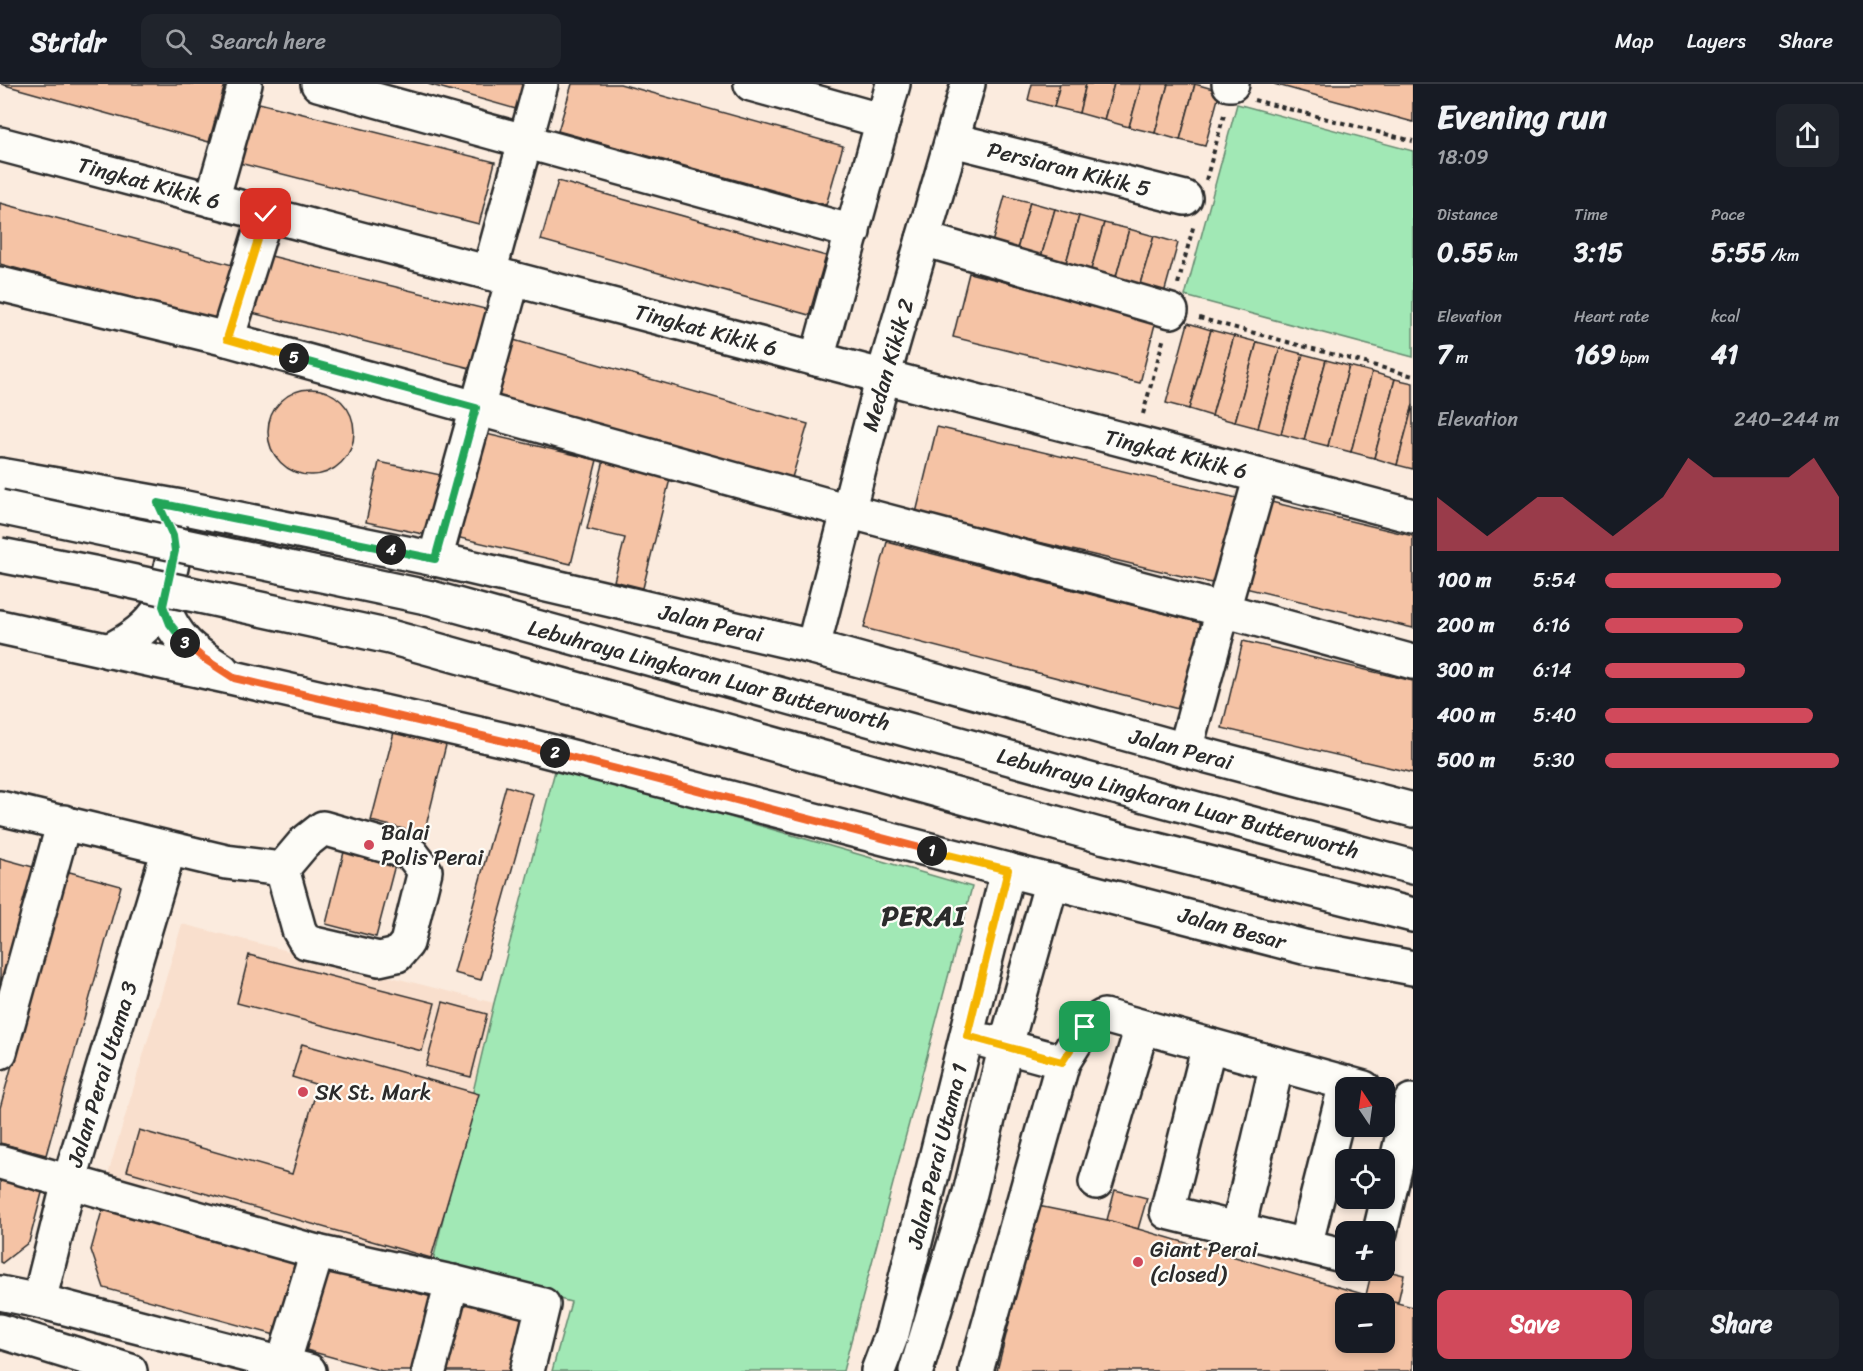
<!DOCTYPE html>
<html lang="en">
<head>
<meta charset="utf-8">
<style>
	:root { --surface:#171b24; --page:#20242c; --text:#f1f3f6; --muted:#9ea1a6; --line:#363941; --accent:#d1495b }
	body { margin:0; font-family:Sriracha,sans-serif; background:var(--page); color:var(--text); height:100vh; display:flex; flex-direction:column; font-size:22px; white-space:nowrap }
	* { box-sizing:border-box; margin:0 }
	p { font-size:20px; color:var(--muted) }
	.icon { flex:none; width:33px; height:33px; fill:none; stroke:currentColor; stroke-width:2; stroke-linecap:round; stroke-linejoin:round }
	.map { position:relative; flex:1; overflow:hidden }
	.sheet { display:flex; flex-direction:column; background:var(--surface); width:450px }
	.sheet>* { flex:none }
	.needle { width:39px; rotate:347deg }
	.fabs { position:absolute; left:1335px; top:993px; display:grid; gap:12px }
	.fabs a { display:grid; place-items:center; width:60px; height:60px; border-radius:12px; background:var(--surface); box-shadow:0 3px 9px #0003; font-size:30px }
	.pin { position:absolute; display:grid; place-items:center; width:51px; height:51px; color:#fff; margin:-26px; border-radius:12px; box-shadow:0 3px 9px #0006 }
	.km { position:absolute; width:30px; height:30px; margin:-15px; border-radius:50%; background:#222; color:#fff; font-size:16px; line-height:30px; text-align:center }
	.round { display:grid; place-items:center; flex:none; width:63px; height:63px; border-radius:12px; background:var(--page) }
	.headline { display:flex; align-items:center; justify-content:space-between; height:102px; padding:0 24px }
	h1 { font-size:33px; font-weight:700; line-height:45px }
	.metrics { display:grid; grid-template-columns:repeat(3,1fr); gap:9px; height:102px; padding:6px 24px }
	.metrics div { display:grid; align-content:center }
	.metrics b { font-size:26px; font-weight:700 }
	.metrics small { font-size:16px; font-weight:400 }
	.metrics p { font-size:16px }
	.chart { height:168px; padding:12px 24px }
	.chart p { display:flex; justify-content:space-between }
	.chart svg { width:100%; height:108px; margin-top:6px; fill:var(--accent); opacity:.7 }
	.action { display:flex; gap:12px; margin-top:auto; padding:12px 24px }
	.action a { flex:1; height:69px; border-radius:12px; background:var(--accent); color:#fff; font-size:24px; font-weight:700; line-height:69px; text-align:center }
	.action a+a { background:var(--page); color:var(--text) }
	ul { padding:0 24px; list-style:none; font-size:20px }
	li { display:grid; grid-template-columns:96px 72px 1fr; align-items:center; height:45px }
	li i { height:15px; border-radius:8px; background:var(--accent) }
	header { display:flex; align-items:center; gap:36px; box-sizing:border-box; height:84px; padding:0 30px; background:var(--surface); border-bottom:2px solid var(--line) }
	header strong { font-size:28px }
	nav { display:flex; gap:33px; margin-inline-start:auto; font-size:21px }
	.search { width:420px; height:54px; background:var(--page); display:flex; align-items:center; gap:15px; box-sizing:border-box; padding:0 21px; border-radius:12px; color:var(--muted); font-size:22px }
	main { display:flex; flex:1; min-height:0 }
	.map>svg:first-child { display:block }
</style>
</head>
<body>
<header>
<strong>Stridr</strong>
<div class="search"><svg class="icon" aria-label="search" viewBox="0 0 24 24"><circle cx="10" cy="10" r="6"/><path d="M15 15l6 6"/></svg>Search here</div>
<nav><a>Map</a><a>Layers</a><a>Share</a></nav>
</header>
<main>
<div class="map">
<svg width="1413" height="1287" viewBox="0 0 1413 1287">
	<rect width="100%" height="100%" fill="#fbebde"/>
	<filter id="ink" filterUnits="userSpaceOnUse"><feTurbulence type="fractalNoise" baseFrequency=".0167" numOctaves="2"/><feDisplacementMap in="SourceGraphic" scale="12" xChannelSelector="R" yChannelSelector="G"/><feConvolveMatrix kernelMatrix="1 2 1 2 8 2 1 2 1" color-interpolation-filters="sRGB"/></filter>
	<g filter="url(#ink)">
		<!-- built -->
		<path fill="#f9dfcd" d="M182,840L494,919L432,1181L106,1097Z"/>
		<!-- green -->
		<g fill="#a1e8b5" stroke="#668a70" stroke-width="1.5">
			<path d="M1237,20L1413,67V273L1185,212Z"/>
			<path d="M556,683L972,803L843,1287H552L571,1218L432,1181L494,919Z"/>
		</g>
		<!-- building -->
		<g fill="#f5c3a5" stroke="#2b2b2b" stroke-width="1.5" fill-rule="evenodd">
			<path d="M1,0H225L209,58Z"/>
			<path d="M428,0H531L523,27Z"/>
			<path d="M572,0H620L843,62L826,121L558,47Z"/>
			<path d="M1032,0H1060L1054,23L1028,16Z"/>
			<path d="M1060,0H1086L1079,29L1054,23Z"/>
			<path d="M1086,0H1114L1104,36L1079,29Z"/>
			<path d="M1114,0H1141L1129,43L1104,36Z"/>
			<path d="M1141,0H1168L1155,49L1129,43Z"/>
			<path d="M1168,0H1195L1180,56L1155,49Z"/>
			<path d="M1195,0L1220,7L1205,62L1180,56Z"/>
			<path d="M1274,0H1413V38Z"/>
			<path d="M255,18L495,78L479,140L239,79Z"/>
			<path d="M558,97L826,172L809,231L541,156Z"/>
			<path d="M1005,112L1030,118L1015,173L990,166Z"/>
			<path d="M1030,118L1055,125L1039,180L1015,173Z"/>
			<path d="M0,119L236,182L220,239L0,180Z"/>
			<path d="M1055,125L1079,132L1064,186L1039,180Z"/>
			<path d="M1079,132L1104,139L1089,193L1064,186Z"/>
			<path d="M1104,139L1129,145L1114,200L1089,193Z"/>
			<path d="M1129,145L1154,152L1138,207L1114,200Z"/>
			<path d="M1154,152L1178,159L1163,213L1138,207Z"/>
			<path d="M263,170L493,227L478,286L248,228Z"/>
			<path d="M969,189L1156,236L1140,299L953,253Z"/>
			<path d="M1188,239L1211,246L1189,325L1166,319Z"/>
			<path d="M1211,246L1234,252L1212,332L1189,325Z"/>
			<path d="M1234,252L1257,258L1235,338L1212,332Z"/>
			<path d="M510,255L808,340L791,397L494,312Z"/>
			<path d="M1257,258L1280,264L1258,344L1235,338Z"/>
			<path d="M1280,264L1303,270L1281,350L1258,344Z"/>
			<path d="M1303,270L1326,276L1304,356L1281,350Z"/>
			<path d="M1326,276L1349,282L1328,362L1304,356Z"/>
			<path d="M1349,282L1372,288L1351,368L1328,362Z"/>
			<path d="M1372,288L1395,295L1374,374L1351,368Z"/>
			<path d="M1395,295L1413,299V321L1397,381L1374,374Z"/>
			<circle cx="311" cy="348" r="43"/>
			<path d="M1413,321V385L1397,381Z"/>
			<path d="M937,343L1237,414L1216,500L916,429Z"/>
			<path d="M482,349L597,376L571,480L456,453Z"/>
			<path d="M604,376L671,391L643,504L614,497L625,454L587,445Z"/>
			<path d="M379,378L450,393L437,453L366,438Z"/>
			<path d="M1267,417L1413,452V544L1245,504Z"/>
			<path d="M887,458L1209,541L1186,627L864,544Z"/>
			<path d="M1243,557L1413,597V689L1222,644Z"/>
			<path d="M394,648L446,661L424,750L371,737Z"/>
			<path d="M506,702L533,710L481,896L454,889Z"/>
			<path d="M345,764L396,777L376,853L326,840Z"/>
			<path d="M0,774L44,786L0,943Z"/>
			<path d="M66,787L121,802L46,1071L0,1059V1024Z"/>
			<path d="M249,871L435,919L422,967L237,919Z"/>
			<path d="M443,918L487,930L471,993L426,982Z"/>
			<path d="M302,960L479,1010L431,1174L127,1087L139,1046L292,1090L318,1001L292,993Z"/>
			<path d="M0,1082L46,1094L29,1158L2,1179L0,1178Z"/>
			<path d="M1115,1106L1147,1114L1138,1145L1107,1136Z"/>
			<path d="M105,1116L309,1172L286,1254L104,1204L91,1166Z"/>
			<path d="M1038,1122L1107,1136L1366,1211L1413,1223V1287H997ZM1346,1220H1384V1258H1346Z"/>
			<path d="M328,1185L439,1215L419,1287H382L306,1266Z"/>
			<path d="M1372,1186H1384L1404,1191L1398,1218L1366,1211Z"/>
			<path d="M462,1216L532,1237L518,1287H442Z"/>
		</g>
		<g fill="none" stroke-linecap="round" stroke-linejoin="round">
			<defs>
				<g id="minor">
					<path d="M318,0L853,148"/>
					<path d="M751,0L883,37"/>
					<path d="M1229,0H1232"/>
					<path d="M953,56L1185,114"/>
					<path d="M0,60L1413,432"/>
					<path d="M212,116L245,0"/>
					<path d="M923,155L1171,227"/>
					<path d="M489,189L541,0"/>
					<path d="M0,200L227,255L848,427L1223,526L1413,578"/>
					<path d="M227,255L266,130"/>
					<path d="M817,275L893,0"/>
					<path d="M0,391L181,423L435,475L813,563L1185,666L1413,726"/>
					<path d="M435,475L513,195"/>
					<path d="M163,522C176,556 192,567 222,586"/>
					<path d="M0,543L234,594L518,659L1304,863L1413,884"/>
					<path d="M813,563L883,293L968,0"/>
					<path d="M108,567C129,557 149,543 161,523C166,515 167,501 169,492C175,468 177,456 165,434"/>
					<path d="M1185,666L1223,526L1261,392"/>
					<path d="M0,724L226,778L282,785"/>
					<path d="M323,744L411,769L425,787L407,859L397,871L379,875L306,858L299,846L282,785L304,759Z"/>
					<path d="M986,957L1063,978"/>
					<path d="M1209,961L1167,1128L1346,1172"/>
					<path d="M0,968L64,738"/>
					<path d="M0,1078L317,1168L452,1198L543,1221L527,1287"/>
					<path d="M1096,1098L1142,943"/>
					<path d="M1238,1145L1277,980"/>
					<path d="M1380,1148L1411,1017"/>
					<path d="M1305,1162L1346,999"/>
					<path d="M0,1209L39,1217L309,1287"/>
					<path d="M39,1217L69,1098L169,765"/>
					<path d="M0,1247L130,1287"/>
					<path d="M283,1280L317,1168"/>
					<path d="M429,1287L452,1198"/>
					<path d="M878,1287L892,1250L1008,786"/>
					<path d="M916,1287L970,1109L1006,961L1052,797"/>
					<path d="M976,1287L1063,978L1085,943L1104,932L1364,1004"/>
				</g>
				<g id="highway">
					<path d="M1115,703L1413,783"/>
					<path d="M1102,752L1413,831"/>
				</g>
			</defs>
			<!-- minor casing -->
			<use href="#minor" stroke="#2b2b2b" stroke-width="38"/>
			<!-- highway casing -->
			<use href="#highway" stroke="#2b2b2b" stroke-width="38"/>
			<!-- path -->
			<g stroke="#2b2b2b" stroke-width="4" stroke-dasharray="4.5 4.5" stroke-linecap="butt">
				<path d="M1254,16L1413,57"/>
				<path d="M1206,96L1225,27"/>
				<path d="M1178,200L1194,140"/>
				<path d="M1199,234L1413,292"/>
				<path d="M1143,330L1164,253"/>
			</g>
			<!-- minor -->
			<use href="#minor" stroke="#fdfcf7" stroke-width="33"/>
			<!-- highway -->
			<use href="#highway" stroke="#fdfcf7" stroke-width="33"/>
			<defs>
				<g id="highway-bridge">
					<path d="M0,423L431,514L1115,703"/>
					<path d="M0,471L93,489L390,553L1102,752"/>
				</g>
			</defs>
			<!-- highway-bridge casing -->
			<use href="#highway-bridge" stroke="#2b2b2b" stroke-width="38" stroke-linecap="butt"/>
			<!-- highway-bridge -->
			<use href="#highway-bridge" stroke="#fdfcf7" stroke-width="33"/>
		</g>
	</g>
	<g fill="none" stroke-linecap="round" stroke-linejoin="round" filter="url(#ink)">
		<defs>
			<path id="split-1" d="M932,767L1008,786L967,952L1062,978L1085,943"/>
			<path id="split-2" d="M555,669L932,767"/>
			<path id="split-3" d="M185,559L203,574L234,594L555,669"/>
			<path id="split-4" d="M185,559L170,540L163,522L175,467L173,452L158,419L391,466"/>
			<path id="split-5" d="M294,274L476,324L435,475L391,466"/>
			<path id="split-6" d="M266,130L227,255L294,274"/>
		</defs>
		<!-- split-1 casing -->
		<use href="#split-1" stroke="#fff" stroke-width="12"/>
		<!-- split-2 casing -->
		<use href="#split-2" stroke="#fff" stroke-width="12"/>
		<!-- split-3 casing -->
		<use href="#split-3" stroke="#fff" stroke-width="12"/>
		<!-- split-4 casing -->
		<use href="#split-4" stroke="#fff" stroke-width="12"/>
		<!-- split-5 casing -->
		<use href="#split-5" stroke="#fff" stroke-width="12"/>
		<!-- split-6 casing -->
		<use href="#split-6" stroke="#fff" stroke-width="12"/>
		<!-- split-1 -->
		<use href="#split-1" stroke="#f5b400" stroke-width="8"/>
		<!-- split-2 -->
		<use href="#split-2" stroke="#f0652b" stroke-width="8"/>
		<!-- split-3 -->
		<use href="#split-3" stroke="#f0652b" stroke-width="8"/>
		<!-- split-4 -->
		<use href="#split-4" stroke="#22a559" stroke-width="8"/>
		<!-- split-5 -->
		<use href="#split-5" stroke="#22a559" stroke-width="8"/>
		<!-- split-6 -->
		<use href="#split-6" stroke="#f5b400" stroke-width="8"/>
	</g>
	<!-- markers -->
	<g fill="#d1495b" stroke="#fdfcf7" stroke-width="2">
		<circle cx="369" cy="761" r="6"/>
		<circle cx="303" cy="1008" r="6"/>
		<circle cx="1138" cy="1178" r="6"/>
	</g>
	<g text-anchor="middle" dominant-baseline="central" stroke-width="4.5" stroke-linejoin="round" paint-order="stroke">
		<!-- street labels -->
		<g font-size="22" fill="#2b2b2b" stroke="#fdfcf7">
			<text transform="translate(1069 85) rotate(14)">Persiaran Kikik 5</text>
			<text transform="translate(149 99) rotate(15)">Tingkat Kikik 6</text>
			<text transform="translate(706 246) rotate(15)">Tingkat Kikik 6</text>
			<text transform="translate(888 281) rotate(-74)">Medan Kikik 2</text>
			<text transform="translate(1176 370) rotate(14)">Tingkat Kikik 6</text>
			<text transform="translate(711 539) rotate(13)">Jalan Perai</text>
			<text transform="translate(709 591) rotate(15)">Lebuhraya Lingkaran Luar Butterworth</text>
			<text transform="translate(1181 665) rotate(15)">Jalan Perai</text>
			<text transform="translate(1178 719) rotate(15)">Lebuhraya Lingkaran Luar Butterworth</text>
			<text transform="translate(1232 844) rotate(15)">Jalan Besar</text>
			<text transform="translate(102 990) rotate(-73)">Jalan Perai Utama 3</text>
			<text transform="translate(937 1072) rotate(-76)">Jalan Perai Utama 1</text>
		</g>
		<!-- poi labels -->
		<g font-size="22" fill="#2b2b2b" stroke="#fdfcf7" text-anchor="start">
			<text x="381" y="748">Balai<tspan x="381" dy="25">Polis Perai</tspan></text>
			<text x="315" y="1008">SK St. Mark</text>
			<text x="1150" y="1165">Giant Perai<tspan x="1150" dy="25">(closed)</tspan></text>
		</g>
		<!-- district labels -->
		<g font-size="28" font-weight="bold" letter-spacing="1.5" fill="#2b2b2b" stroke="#fdfcf7">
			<text x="924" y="831">PERAI</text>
		</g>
	</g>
</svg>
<div class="fabs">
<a><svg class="needle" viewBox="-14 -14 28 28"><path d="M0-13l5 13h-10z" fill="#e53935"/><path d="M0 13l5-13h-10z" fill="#9ea1a6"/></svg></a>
<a><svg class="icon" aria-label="locate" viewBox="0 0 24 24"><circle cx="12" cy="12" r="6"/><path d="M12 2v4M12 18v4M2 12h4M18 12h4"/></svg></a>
<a>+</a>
<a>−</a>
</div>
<div class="pin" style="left:1085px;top:943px;background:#1e9e55"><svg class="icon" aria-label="arrive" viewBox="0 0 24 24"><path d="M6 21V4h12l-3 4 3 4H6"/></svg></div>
<div class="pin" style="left:266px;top:130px;background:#d93025"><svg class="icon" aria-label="check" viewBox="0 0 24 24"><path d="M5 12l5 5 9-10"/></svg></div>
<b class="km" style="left:932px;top:767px">1</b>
<b class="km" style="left:555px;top:669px">2</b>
<b class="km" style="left:185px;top:559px">3</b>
<b class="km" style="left:391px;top:466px">4</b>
<b class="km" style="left:294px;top:274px">5</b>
</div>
<section class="sheet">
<div class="headline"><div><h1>Evening run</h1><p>18:09</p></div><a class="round"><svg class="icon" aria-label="share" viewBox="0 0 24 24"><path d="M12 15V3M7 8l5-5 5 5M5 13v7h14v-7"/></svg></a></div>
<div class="metrics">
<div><p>Distance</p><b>0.55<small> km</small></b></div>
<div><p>Time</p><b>3:15</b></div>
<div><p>Pace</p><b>5:55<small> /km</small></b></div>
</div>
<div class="metrics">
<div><p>Elevation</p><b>7<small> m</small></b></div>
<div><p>Heart rate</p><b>169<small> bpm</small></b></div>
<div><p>kcal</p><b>41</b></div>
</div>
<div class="chart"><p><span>Elevation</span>240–244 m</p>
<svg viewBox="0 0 160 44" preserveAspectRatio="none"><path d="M0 44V22L10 30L20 38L30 30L40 22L50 22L60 30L70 38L80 30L90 22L100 6L110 14L120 14L130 14L140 14L150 6L160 22V44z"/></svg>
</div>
<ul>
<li><b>100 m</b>5:54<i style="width:75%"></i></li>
<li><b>200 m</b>6:16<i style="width:59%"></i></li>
<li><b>300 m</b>6:14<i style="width:60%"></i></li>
<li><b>400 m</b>5:40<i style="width:89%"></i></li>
<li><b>500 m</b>5:30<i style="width:100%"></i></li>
</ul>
<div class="action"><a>Save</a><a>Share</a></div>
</section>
</main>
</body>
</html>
